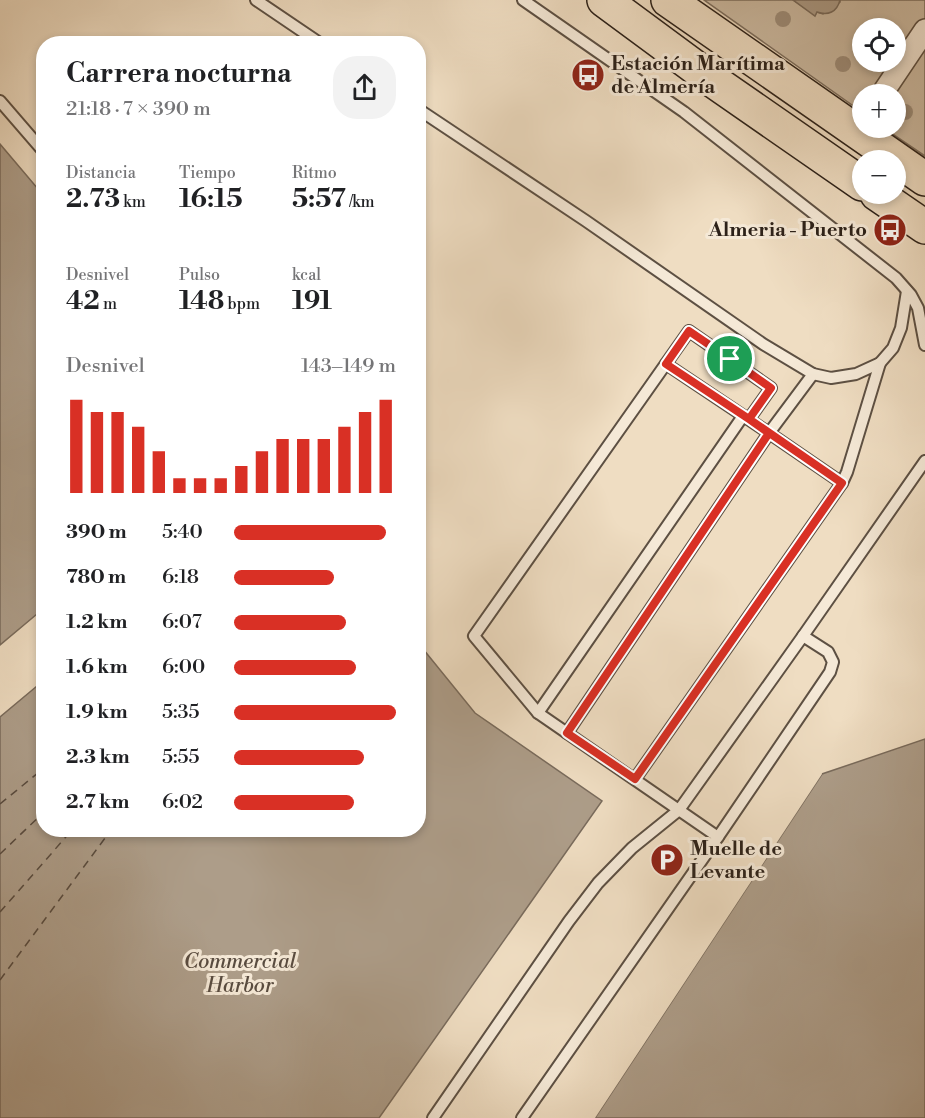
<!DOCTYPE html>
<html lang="es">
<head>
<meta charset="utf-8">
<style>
	:root { --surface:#fff; --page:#f2f2f2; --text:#202124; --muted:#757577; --accent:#d93025 }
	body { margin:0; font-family:"Libre Bodoni",serif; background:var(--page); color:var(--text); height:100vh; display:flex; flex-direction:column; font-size:22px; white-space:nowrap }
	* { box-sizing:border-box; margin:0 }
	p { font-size:20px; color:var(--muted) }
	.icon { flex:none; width:33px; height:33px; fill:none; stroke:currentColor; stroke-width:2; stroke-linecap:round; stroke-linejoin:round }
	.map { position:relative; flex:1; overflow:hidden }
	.sheet { position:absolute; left:36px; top:36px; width:390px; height:801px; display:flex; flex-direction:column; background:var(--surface); border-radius:24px; box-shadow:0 3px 9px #0003 }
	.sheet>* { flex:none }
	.tools { position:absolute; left:852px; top:18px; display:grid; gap:12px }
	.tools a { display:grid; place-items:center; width:54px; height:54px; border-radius:50%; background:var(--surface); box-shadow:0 3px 9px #0003; font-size:30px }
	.pin { position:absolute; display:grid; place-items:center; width:51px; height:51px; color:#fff; margin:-26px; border:3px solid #fff; border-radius:50%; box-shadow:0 2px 6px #0007 }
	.round { display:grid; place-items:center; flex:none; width:63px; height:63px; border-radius:24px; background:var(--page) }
	.headline { display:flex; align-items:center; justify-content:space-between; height:102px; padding:0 30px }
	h1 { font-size:27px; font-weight:700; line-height:45px }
	.stats { display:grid; grid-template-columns:repeat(3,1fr); gap:9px; height:102px; padding:6px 30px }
	.stats div { display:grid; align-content:center }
	.stats b { font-size:26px; font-weight:700 }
	.stats small { font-size:16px; font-weight:400 }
	.stats p { font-size:16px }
	.chart { height:168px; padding:12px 30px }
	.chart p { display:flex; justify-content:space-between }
	.chart svg { width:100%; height:108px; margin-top:6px; stroke:var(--accent); stroke-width:6 }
	ul { padding:0 30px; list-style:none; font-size:20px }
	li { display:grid; grid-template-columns:96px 72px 1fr; align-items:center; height:45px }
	li i { height:15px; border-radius:8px; background:var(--accent) }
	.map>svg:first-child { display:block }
</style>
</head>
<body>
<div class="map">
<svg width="925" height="1118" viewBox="0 0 925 1118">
	<rect width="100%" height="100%" fill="#efddc2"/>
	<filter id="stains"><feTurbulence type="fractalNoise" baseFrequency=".00333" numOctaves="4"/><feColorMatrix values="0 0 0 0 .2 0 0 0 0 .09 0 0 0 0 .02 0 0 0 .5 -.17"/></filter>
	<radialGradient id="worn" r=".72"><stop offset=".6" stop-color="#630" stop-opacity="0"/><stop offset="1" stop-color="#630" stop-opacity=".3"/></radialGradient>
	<!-- green -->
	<path fill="#cebda5" stroke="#7d6f5f" stroke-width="1.5" fill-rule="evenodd" d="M704,0H793L815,15L817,12L823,14L840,2V0H925V156L884,128H896V94H862V112ZM862,28H896V62H862Z"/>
	<!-- water -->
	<g fill="#ad9d89" stroke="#796b5c" stroke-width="1.5">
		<path d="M793,0H840C837,12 828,16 817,12L815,16Z"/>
		<path d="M0,144L44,196L43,609L0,645Z"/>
		<path d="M419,644L475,713L602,801L379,1118H0V717L43,681L44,830H418Z"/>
		<path d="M925,739V1118H595L822,774Z"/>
	</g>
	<!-- pier -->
	<path fill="#efddc2" d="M821,771L822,774L595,1118H592Z"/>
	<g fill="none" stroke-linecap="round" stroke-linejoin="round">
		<!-- ferry -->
		<g stroke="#594c40" stroke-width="1.5" stroke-dasharray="8 6" stroke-linecap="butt">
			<path d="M0,804L44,768"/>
			<path d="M0,854L44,812"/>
			<path d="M0,912L72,830"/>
			<path d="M0,980L111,830"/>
		</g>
		<defs>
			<g id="service">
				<path d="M256,0L321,44"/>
				<path d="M523,0L684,112L896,278L911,295L918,308L925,345"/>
				<path d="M0,101L44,152"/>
				<path d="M418,109L586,221L763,344L813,374L831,378L856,374L880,363L893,348L901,328L907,291"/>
				<path d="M813,374L769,433L842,483"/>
				<path d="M538,713L743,416"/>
				<path d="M567,733L769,433L666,364"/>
				<path d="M635,779L842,483L847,472L880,363"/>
				<path d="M718,837L538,713L474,636L689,331L771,388L749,419"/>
				<path d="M433,1118L569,921L598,883L632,848L679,810L803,636L925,461"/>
				<path d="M522,1118L718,837L830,672L833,662L828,652L803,636"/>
			</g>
			<path id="minor" d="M882,94L925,30"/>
			<g id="trunk">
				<path d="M604,0L715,82L862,184"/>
				<path d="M668,0L925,179"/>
				<path d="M877,194L925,227"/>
			</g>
		</defs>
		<!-- service casing -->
		<use href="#service" stroke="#5d5043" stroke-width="14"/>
		<!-- minor casing -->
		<use href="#minor" stroke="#5d5043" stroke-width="24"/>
		<!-- trunk casing -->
		<use href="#trunk" stroke="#2c2119" stroke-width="36"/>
		<!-- service -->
		<use href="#service" stroke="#f5e9d7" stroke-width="10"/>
		<!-- minor -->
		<use href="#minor" stroke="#f5e9d7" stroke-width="21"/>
		<!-- trunk -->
		<use href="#trunk" stroke="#efddc2" stroke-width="33"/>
	</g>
	<!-- trees -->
	<g fill="#9f8f7c">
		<circle cx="783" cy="19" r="8"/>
		<circle cx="843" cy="64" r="8"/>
		<circle cx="905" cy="112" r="8"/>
	</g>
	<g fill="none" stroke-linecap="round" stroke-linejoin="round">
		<defs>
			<path id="route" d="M730,359L771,388L749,419L769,433L567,733L635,779L842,483L749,419L666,364L689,331L730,359"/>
		</defs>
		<!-- route casing -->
		<use href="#route" stroke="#fff" stroke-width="12"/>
		<!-- route -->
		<use href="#route" stroke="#d93025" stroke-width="8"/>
	</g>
	<!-- icons -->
	<defs>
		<symbol id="bus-disc" viewBox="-11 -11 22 22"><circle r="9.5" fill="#8f2418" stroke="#f5e9d7"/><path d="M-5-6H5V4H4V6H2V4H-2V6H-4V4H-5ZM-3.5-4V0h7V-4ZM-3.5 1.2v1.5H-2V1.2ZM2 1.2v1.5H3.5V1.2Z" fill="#fff"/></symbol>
		<symbol id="parking-disc" viewBox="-11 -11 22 22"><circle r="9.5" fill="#8f2418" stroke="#f5e9d7"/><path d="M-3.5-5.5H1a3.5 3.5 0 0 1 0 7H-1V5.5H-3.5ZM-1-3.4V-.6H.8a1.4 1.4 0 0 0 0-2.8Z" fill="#fff"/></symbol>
	</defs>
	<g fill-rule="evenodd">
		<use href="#bus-disc" x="569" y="56" width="38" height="38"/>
		<use href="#bus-disc" x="871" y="211" width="38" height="38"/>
		<use href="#parking-disc" x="648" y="841" width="38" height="38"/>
	</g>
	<g text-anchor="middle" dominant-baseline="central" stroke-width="6" stroke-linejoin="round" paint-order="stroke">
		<!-- poi labels -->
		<g font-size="20" font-weight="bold" fill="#2c2119" stroke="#f5e9d7" text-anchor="start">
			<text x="611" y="64">Estación Marítima<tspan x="611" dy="23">de Almería</tspan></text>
			<text x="867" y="230" text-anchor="end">Almeria - Puerto</text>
			<text x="690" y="849">Muelle de<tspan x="690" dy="23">Levante</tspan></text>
		</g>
		<!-- water labels -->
		<g font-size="21" font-style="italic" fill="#594c40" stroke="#f5e9d7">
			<text x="240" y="962">Commercial<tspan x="240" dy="24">Harbor</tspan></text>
		</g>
	</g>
	<rect width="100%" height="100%" filter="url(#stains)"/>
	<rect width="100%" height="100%" fill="url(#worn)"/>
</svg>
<div class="tools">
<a><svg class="icon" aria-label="locate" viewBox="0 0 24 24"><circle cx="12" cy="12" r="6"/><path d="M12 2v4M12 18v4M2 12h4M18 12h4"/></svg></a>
<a>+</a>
<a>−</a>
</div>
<div class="pin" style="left:730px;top:359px;background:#1e9e55"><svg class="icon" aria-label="arrive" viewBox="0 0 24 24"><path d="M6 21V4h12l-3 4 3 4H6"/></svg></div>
<section class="sheet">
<div class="headline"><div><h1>Carrera nocturna</h1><p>21:18 · 7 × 390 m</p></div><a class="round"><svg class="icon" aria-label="share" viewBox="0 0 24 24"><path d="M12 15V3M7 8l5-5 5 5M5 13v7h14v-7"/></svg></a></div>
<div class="stats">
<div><p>Distancia</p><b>2.73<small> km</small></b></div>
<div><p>Tiempo</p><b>16:15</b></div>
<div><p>Ritmo</p><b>5:57<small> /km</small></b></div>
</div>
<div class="stats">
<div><p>Desnivel</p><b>42<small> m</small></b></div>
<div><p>Pulso</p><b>148<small> bpm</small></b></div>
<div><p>kcal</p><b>191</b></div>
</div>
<div class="chart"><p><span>Desnivel</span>143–149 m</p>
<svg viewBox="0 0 160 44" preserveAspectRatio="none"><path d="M5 44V6M15 44V11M25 44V11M35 44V17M45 44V27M55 44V38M65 44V38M75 44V38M85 44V33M95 44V27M105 44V22M115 44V22M125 44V22M135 44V17M145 44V11M155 44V6"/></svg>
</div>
<ul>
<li><b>390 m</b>5:40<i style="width:94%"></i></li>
<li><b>780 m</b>6:18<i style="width:62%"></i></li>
<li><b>1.2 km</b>6:07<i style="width:69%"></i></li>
<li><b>1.6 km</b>6:00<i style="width:75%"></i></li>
<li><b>1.9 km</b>5:35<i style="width:100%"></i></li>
<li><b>2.3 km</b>5:55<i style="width:80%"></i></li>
<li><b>2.7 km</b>6:02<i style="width:74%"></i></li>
</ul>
</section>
</div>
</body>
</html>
